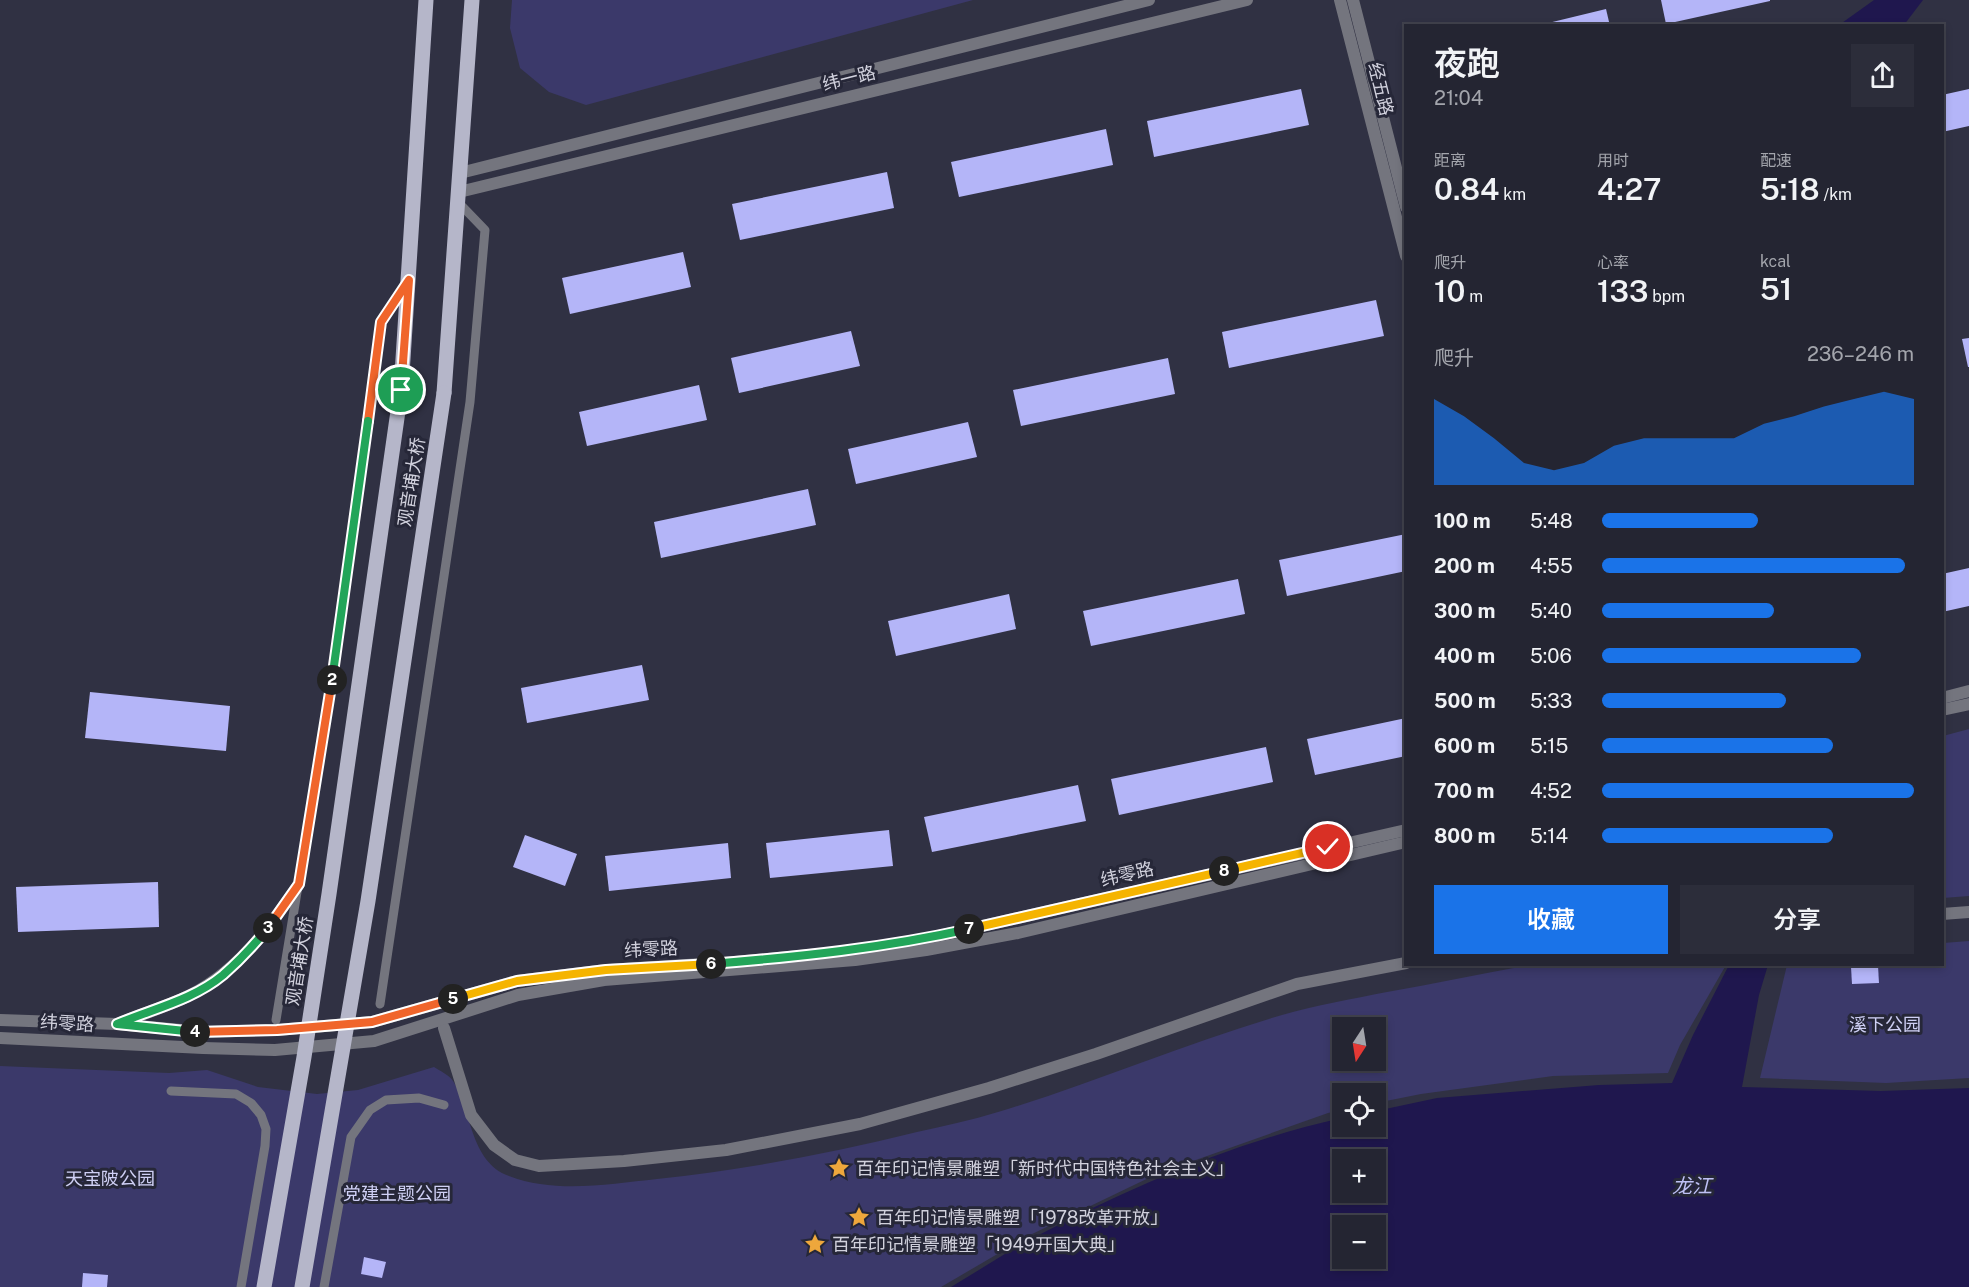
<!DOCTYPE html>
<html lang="zh">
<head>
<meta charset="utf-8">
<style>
	:root { --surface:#242532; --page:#2c2d3a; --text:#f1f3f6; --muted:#a3a5ac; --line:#41424d; --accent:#1a73e8 }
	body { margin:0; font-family:"Public Sans","Noto Sans SC",sans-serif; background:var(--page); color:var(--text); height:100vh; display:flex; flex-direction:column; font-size:22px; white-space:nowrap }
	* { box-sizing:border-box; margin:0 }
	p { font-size:20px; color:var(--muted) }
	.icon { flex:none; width:33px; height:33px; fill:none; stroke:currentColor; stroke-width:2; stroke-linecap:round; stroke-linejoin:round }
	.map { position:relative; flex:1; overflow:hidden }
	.side { position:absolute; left:1404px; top:24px; width:540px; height:942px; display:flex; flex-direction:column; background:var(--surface); border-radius:0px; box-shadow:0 3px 9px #0003,0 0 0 2px var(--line) }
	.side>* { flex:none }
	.needle { width:39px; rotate:192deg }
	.tools { position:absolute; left:1332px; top:1017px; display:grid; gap:12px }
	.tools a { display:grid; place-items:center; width:54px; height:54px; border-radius:0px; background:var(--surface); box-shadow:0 3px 9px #0003,0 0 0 2px var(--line); font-size:30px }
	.pin { position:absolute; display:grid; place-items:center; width:51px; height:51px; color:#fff; margin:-26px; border:3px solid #fff; border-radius:50%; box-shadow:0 2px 6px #0007 }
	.km { position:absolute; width:30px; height:30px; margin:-15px; border-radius:50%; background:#222; color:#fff; font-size:16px; line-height:30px; text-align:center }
	.round { display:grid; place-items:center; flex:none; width:63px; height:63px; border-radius:0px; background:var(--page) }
	.headline { display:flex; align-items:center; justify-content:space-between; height:102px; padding:0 30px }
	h1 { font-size:33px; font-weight:600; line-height:45px }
	.metrics { display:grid; grid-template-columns:repeat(3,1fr); gap:9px; height:102px; padding:6px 30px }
	.metrics div { display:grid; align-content:center }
	.metrics b { font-size:30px; font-weight:600 }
	.metrics small { font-size:16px; font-weight:400 }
	.metrics p { font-size:16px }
	.chart { height:168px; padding:12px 30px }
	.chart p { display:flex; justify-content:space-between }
	.chart svg { width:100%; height:108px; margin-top:6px; fill:var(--accent); opacity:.7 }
	.action { display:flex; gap:12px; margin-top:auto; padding:12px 30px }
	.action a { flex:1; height:69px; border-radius:0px; background:var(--accent); color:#fff; font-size:24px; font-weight:600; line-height:69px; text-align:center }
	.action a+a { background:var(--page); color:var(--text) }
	ul { padding:0 30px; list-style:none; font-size:20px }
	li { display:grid; grid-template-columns:96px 72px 1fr; align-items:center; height:45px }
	li i { height:15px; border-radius:8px; background:var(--accent) }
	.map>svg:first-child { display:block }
</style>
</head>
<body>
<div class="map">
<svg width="1969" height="1287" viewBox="0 0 1969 1287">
	<rect width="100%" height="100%" fill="#303143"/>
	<!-- green -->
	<g fill="#3b396a" fill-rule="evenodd">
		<path d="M512,0H973L586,105L549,92L520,68L510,28Z"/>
		<path d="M1969,729V896L1943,898V736Z"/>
		<path d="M1969,941V1078L1886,1083L1760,1078L1787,965L1942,964L1943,943Z"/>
		<path d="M1535,964L1726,965L1680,1045L1668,1073L1553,1076L1421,1094L1376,1103V1094H1342V1110L1328,1113L1159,1173L1030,1235L941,1287H0V1066L169,1073L207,1070L258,1087L317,1094L358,1090L434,1067C440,1071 449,1075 453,1081C472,1111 470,1162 509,1176C556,1194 609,1184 657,1179C745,1170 831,1153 917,1132C944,1126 972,1120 998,1112C1094,1083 1186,1043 1282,1015C1316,1005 1352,999 1387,992C1436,983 1485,973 1535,964ZM1342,1028H1376V1060H1342Z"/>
	</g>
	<!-- water -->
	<g fill="#1f174e" fill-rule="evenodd">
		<path d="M1874,0H1923L1904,25H1839Z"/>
		<path d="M1729,965H1768L1759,995L1742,1087L1881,1091L1969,1088V1287H951C978,1271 1005,1253 1033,1238C1131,1187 1234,1142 1342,1118V1126H1376V1111L1437,1098L1599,1085L1672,1083L1693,1035ZM1342,1160H1376V1192H1342ZM1342,1226H1376V1258H1342Z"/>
	</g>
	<!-- building -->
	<g fill="#b4b5f8">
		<path d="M1661,0H1770V1L1666,24Z"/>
		<path d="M1606,9L1610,26H1540V25Z"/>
		<path d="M1301,89L1309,125L1154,157L1147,121Z"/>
		<path d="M1969,89V126L1942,132V95Z"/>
		<path d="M1106,129L1113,165L959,197L951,162Z"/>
		<path d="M887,172L894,208L740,240L732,204Z"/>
		<path d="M683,252L691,287L570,314L562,278Z"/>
		<path d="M1376,300L1384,336L1229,368L1222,332Z"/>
		<path d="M851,331L860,366L739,393L731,358Z"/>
		<path d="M1969,338V367H1968L1962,339Z"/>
		<path d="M1168,358L1175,394L1021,426L1013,390Z"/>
		<path d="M699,385L707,420L587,446L579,412Z"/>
		<path d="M968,422L977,457L856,484L848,449Z"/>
		<path d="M808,489L816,525L661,558L654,522Z"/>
		<path d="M1406,534V571L1287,596L1279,560Z"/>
		<path d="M1969,568V606L1942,612V574Z"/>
		<path d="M1238,579L1245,614L1091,646L1083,611Z"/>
		<path d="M1009,594L1016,629L896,656L888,621Z"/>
		<path d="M642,665L649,700L527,723L521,688Z"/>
		<path d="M90,692L230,706L226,751L85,738Z"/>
		<path d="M1406,718V756L1315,775L1307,739Z"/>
		<path d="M1266,747L1273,782L1119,815L1111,779Z"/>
		<path d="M1078,785L1086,821L932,852L924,817Z"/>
		<path d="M889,830L893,866L770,878L766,843Z"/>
		<path d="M525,835L577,854L565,886L513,867Z"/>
		<path d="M728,843L731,878L609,891L605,856Z"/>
		<path d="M158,882L159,927L18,932L16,887Z"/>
		<path d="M1878,966L1879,983L1852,984L1851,967Z"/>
		<path d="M364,1257L386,1262L382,1278L361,1274Z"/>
		<path d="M83,1273L108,1275L107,1287H82Z"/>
	</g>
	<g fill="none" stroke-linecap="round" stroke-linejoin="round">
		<!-- lane -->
		<g stroke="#74757e" stroke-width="9">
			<path d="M380,1004L470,402L485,230L458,202"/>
			<path d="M276,1020L333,673L381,322L406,284"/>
			<path d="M171,1091L236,1094L251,1103L261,1115L266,1129L265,1146L241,1287"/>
			<path d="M324,1287L351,1137L370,1110L386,1100L419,1098L444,1105"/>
		</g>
		<!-- street -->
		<g stroke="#74757e" stroke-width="12">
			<path d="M1340,0L1406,256"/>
			<path d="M1353,0L1406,207"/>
			<path d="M460,173L1149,0"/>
			<path d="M459,192L1247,0"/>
			<path d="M1942,698L1969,691"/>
			<path d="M1942,710L1969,704"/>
			<path d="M1942,914L1969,912"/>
			<path d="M0,1020L117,1024L202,1032L277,1030L372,1022L517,981L606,970L735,962L853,951L925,939L1406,830"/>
			<path d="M118,1024C139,1015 162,1008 182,999C235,975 268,930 299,884"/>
			<path d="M444,1028L471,1115L494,1145L515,1160L539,1166L624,1161L726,1150L860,1124L989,1088L1096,1054L1297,984L1406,963"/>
			<path d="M0,1038L203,1048L275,1050L374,1041L518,995L604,980L855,960L926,950L1018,933L1406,842"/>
		</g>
		<!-- primary -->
		<g stroke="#b5b6c9" stroke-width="15">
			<path d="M401,390L426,0"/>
			<path d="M444,393L472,0"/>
		</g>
		<!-- primary-bridge -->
		<g stroke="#b5b6c9" stroke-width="15">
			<path d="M264,1287L304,1057L329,894L401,390"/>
			<path d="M302,1287L368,901L444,393"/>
		</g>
	</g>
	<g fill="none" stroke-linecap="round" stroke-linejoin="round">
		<defs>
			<path id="split-1" d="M368,421L381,322L409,280L401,390"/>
			<path id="split-2" d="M332,680L368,421"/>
			<path id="split-3" d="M268,928L299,884L332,680"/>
			<path id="split-4" d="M195,1032L117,1024C152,1009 193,1000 223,975C239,961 254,945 268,928"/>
			<path id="split-5" d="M195,1032L277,1030L372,1022L453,999"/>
			<path id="split-6" d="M453,999L517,981L606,970L711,964"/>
			<path id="split-7" d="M711,964C798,957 884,948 969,929"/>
			<path id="split-8" d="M969,929L1224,871"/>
			<path id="split-9" d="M1224,871L1328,847"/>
		</defs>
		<!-- split-1 casing -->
		<use href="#split-1" stroke="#fff" stroke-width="12"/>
		<!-- split-2 casing -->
		<use href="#split-2" stroke="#fff" stroke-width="12"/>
		<!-- split-3 casing -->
		<use href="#split-3" stroke="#fff" stroke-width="12"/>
		<!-- split-4 casing -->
		<use href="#split-4" stroke="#fff" stroke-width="12"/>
		<!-- split-5 casing -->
		<use href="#split-5" stroke="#fff" stroke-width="12"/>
		<!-- split-6 casing -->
		<use href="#split-6" stroke="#fff" stroke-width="12"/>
		<!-- split-7 casing -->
		<use href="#split-7" stroke="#fff" stroke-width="12"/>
		<!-- split-8 casing -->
		<use href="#split-8" stroke="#fff" stroke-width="12"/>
		<!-- split-9 casing -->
		<use href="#split-9" stroke="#fff" stroke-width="12"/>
		<!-- split-1 -->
		<use href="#split-1" stroke="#f0652b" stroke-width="8"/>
		<!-- split-2 -->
		<use href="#split-2" stroke="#22a559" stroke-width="8"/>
		<!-- split-3 -->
		<use href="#split-3" stroke="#f0652b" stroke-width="8"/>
		<!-- split-4 -->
		<use href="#split-4" stroke="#22a559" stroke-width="8"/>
		<!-- split-5 -->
		<use href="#split-5" stroke="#f0652b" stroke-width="8"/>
		<!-- split-6 -->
		<use href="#split-6" stroke="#f5b400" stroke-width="8"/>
		<!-- split-7 -->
		<use href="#split-7" stroke="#22a559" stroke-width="8"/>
		<!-- split-8 -->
		<use href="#split-8" stroke="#f5b400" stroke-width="8"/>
		<!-- split-9 -->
		<use href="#split-9" stroke="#f5b400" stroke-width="8"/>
	</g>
	<!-- icons -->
	<defs>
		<symbol id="sight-bare" viewBox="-9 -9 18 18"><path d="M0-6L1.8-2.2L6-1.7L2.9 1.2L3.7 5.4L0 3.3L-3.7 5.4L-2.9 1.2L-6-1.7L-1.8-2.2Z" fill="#eea73c" stroke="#262738" stroke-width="2.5" paint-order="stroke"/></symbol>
	</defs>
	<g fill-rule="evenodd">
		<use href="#sight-bare" x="824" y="1153" width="30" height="30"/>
		<use href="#sight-bare" x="844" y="1202" width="30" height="30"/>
		<use href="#sight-bare" x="800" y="1229" width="30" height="30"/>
	</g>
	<g text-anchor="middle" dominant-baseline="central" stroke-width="6" stroke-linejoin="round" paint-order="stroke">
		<!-- street labels -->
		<g font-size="18" fill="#d1d1dd" stroke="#262738">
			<text transform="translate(849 78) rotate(-14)">纬一路</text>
			<text transform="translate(1381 89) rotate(76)">经五路</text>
			<text transform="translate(411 482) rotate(-81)">观音埔大桥</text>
			<text transform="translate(1127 874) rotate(-13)">纬零路</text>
			<text transform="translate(651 949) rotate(-3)">纬零路</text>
			<text transform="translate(299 961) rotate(-81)">观音埔大桥</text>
			<text transform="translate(67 1023) rotate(3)">纬零路</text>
		</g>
		<!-- park labels -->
		<g font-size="18" fill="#cfd0f5" stroke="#262738">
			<text x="1885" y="1024">溪下公园</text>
			<text x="110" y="1178">天宝陂公园</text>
			<text x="397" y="1193">党建主题公园</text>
		</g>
		<!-- poi labels -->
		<g font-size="18" fill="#d1d1dd" stroke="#262738" text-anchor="start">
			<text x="856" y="1168">百年印记情景雕塑「新时代中国特色社会主义」</text>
			<text x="876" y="1217">百年印记情景雕塑「1978改革开放」</text>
			<text x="832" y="1244">百年印记情景雕塑「1949开国大典」</text>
		</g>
		<!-- water labels -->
		<g font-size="20" font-style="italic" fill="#bec0f5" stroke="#262738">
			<text x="1692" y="1186">龙江</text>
		</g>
	</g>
</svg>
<div class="tools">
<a><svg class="needle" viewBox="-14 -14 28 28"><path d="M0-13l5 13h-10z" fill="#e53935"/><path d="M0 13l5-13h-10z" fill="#a3a5ac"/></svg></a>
<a><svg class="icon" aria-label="locate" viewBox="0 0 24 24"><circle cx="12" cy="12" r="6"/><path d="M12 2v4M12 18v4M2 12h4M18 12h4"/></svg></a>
<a>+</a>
<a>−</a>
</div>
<div class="pin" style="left:401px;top:390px;background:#1e9e55"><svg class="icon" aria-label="arrive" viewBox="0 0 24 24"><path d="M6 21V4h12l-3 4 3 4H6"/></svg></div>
<div class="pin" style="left:1328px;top:847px;background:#d93025"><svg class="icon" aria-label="check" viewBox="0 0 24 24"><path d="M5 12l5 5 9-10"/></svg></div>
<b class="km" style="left:332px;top:680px">2</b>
<b class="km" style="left:268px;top:928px">3</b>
<b class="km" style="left:195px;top:1032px">4</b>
<b class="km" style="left:453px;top:999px">5</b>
<b class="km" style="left:711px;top:964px">6</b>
<b class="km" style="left:969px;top:929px">7</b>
<b class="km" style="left:1224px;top:871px">8</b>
<section class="side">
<div class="headline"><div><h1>夜跑</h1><p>21:04</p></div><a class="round"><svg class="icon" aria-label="share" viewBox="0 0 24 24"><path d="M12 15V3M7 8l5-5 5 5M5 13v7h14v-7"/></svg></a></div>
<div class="metrics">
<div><p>距离</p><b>0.84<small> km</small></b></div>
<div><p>用时</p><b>4:27</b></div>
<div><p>配速</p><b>5:18<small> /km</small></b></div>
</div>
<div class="metrics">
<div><p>爬升</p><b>10<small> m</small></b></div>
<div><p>心率</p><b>133<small> bpm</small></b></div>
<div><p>kcal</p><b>51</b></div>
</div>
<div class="chart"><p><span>爬升</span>236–246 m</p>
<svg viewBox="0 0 160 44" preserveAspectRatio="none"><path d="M0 44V9L10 16L20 25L30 35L40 38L50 35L60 28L70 25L80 25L90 25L100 25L110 19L120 16L130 12L140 9L150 6L160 9V44z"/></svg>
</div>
<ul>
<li><b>100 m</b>5:48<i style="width:50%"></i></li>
<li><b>200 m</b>4:55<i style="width:97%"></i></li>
<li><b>300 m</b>5:40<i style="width:55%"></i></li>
<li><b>400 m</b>5:06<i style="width:83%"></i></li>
<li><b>500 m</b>5:33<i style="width:59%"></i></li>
<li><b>600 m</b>5:15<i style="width:74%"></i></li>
<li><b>700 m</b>4:52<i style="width:100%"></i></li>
<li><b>800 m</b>5:14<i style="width:74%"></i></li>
</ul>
<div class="action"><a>收藏</a><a>分享</a></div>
</section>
</div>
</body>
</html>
